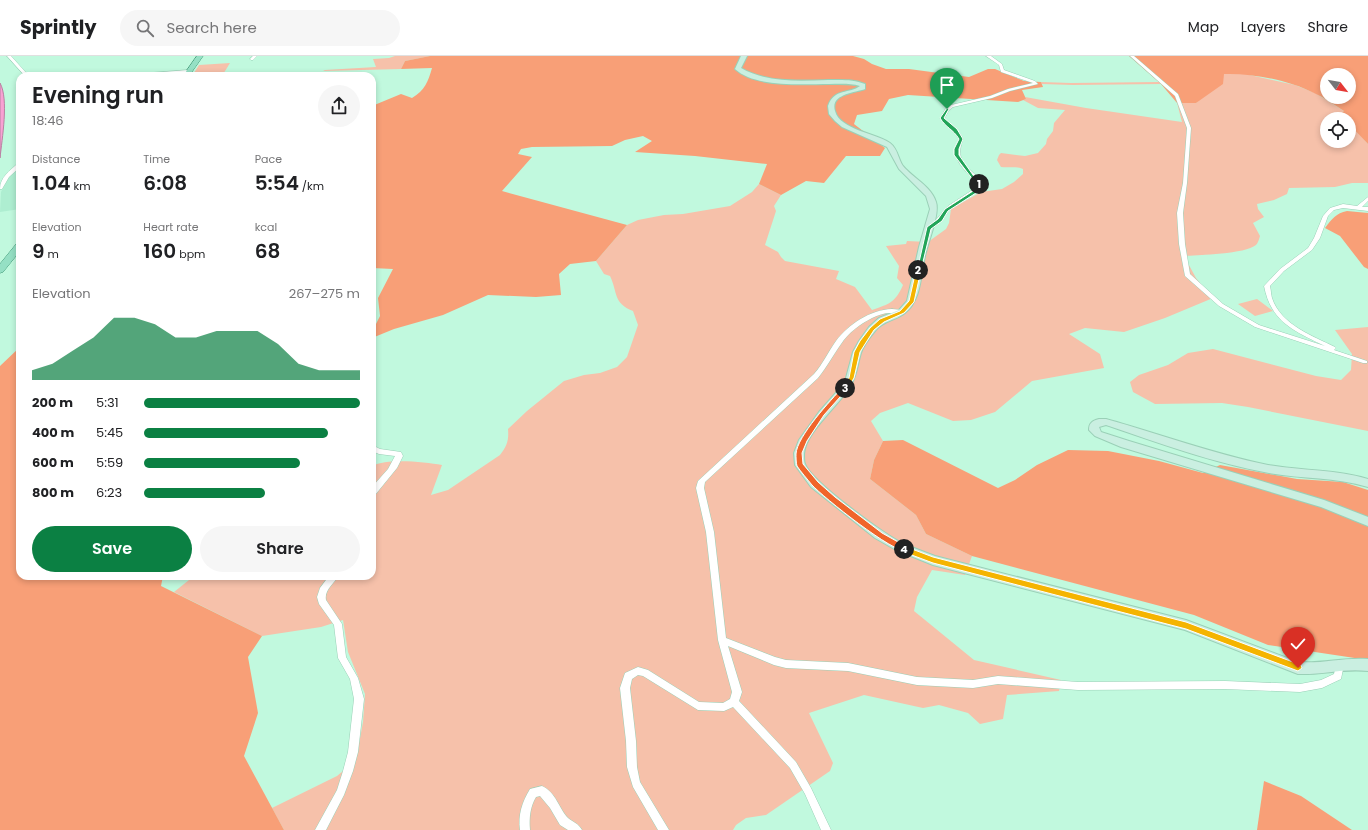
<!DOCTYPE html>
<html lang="en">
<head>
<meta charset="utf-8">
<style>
	:root { --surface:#fff; --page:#f6f6f6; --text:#202124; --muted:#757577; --line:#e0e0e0; --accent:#0b8043 }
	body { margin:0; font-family:Poppins,sans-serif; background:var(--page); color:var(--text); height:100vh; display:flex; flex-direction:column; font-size:15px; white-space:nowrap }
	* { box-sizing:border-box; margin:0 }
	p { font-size:13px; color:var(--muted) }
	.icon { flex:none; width:22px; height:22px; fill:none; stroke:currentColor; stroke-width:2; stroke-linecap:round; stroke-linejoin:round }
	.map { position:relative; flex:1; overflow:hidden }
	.sheet { position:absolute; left:16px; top:16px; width:360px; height:508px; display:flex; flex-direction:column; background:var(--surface); border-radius:12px; box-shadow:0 2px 6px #0003 }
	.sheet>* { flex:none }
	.needle { width:26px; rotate:121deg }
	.controls { position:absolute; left:1320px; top:12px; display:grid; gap:8px }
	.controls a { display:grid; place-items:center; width:36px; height:36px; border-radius:50%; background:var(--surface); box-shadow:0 2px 6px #0003; font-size:20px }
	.pin { position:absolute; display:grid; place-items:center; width:34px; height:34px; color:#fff; margin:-41px -17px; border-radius:50% 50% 50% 0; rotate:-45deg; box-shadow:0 0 4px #0007 }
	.pin .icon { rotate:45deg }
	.km { position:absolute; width:20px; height:20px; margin:-10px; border-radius:50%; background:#222; color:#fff; font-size:11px; line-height:20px; text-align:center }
	.round { display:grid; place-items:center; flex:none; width:42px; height:42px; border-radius:21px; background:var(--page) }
	.overview { display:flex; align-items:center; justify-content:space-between; height:68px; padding:0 16px }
	h1 { font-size:22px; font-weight:600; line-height:30px }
	.stats { display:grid; grid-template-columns:repeat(3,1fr); gap:6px; height:68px; padding:4px 16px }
	.stats div { display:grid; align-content:center }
	.stats b { font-size:20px; font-weight:600 }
	.stats small { font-size:11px; font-weight:400 }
	.stats p { font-size:11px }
	.chart { height:112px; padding:8px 16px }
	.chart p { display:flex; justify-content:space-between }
	.chart svg { width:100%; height:72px; margin-top:4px; fill:var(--accent); opacity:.7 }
	.cta { display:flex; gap:8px; margin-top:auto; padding:8px 16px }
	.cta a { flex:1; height:46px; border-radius:24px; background:var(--accent); color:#fff; font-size:16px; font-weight:600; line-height:46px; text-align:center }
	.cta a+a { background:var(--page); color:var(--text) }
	ul { padding:0 16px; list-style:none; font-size:13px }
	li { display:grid; grid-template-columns:64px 48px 1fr; align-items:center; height:30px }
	li i { height:10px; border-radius:5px; background:var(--accent) }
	header { display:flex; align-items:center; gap:24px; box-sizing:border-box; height:56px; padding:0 20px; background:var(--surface); border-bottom:1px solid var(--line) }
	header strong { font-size:19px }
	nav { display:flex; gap:22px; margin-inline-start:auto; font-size:14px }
	.search { width:280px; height:36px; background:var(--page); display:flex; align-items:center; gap:10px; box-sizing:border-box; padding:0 14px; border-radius:22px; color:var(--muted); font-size:15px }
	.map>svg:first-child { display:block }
</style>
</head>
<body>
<header>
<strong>Sprintly</strong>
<div class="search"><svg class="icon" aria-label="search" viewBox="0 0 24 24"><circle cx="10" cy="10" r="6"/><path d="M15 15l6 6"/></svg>Search here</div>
<nav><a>Map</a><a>Layers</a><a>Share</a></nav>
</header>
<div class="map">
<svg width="1368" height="774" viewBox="0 0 1368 774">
	<rect width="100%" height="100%" fill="#c1f9de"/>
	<!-- built -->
	<path fill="#aeeed1" d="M20,109V153L0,156L1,136L8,122Z"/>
	<!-- green -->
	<g fill="#f6c1aa">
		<path d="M395,0H430L405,5L401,13L323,15L325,14L376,11L373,3L389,2Z"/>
		<path d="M230,7L222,20H192L199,9Z"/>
		<path d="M1241,17L1295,29L1315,37L1344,55L1337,61L1341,63H1327V85H1349V68L1352,70L1368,88V127H1352L1335,131L1289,132L1287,138L1274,144L1257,148L1258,153L1264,161L1253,167L1260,180C1259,183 1258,187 1256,189C1245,198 1199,199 1184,200L1196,222L1213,242L1165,262L1124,276L1085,272L1069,278L1100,298L1104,312L1032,325L995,356L971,364L953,365L908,347L880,357L871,365L883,385L874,404L870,423L916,459L926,478L972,500L965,519L932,514L917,541L914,555L974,604L1061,624L1059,635L1007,639L1003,663L980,668L968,657L939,649L923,652L864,639L809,657L833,707L830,715L766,759L746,762L736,769L733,774H284L272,752L337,720L356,704L363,666L365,638L348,596L343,564L321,571L262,580L174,536L194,520H372V410C388,402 424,406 442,409L431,439L448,434L500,399C507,390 509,384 508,373L527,355L564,325L584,319L600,317L617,311L627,301L638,269L633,255C613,247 618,237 610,220L604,218L596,205L627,169L638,164L664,159L683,158L730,150L752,136L759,128L781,139L774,150L776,155L765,189L778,196L781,201L785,205L839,215L836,223L855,231L872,254C889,248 895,247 903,229L897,222L899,210L886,190L906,188L907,185L928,186L946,173L949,167L951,153L981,136L1002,133L1014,126L1023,118V113C1016,110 1009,112 1001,111L997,104L999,99L1001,97L1025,100L1038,97L1046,88L1047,83L1053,75L1054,67L1065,54L1038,52L1023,44L1026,43L1025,41L1086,52L1182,66L1177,47H1196L1224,18Z"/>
		<path d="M1041,26L1071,27L1159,26L1161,28L1073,29L1042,28Z"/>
		<path d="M1257,243L1273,255L1255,260L1238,248Z"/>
		<path d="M1368,271V375L1248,351L1222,347L1155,348L1133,336L1130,326L1139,319L1168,309L1188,297L1213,293L1316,320L1341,324L1351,314L1352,298L1335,274Z"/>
	</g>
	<!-- forest -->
	<g fill="#f89f77" fill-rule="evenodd">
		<path d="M430,0H853L864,3L872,8L886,13H909L969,21L988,13H995L1024,25L1041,26L1043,31L1022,34L1026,43L1018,46L908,39L889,43L882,55L857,59L854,68L885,92L880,100H846L824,127L806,125L781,139L759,128L767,108L695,100L635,96L652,85L643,80L625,84L612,90L532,91L521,93L518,98L532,101L502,135L627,169L596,205L570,208L559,218L561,239L536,241L488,239L443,259L394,273L372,282V276L380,260L378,242L393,213L372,212V50L401,38L412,42C425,34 428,26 432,12L401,13L405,5Z"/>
		<path d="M1129,0H1368V88L1349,68V63H1341L1337,61L1344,55C1334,49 1325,42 1314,37C1289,24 1252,17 1224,18L1223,28L1196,47H1177L1161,28ZM1327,19H1349V41H1327Z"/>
		<path d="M1347,155L1368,157V213L1364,211L1340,180L1325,172C1332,163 1336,157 1347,155Z"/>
		<path d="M20,291V520H163L161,530L262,580L248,601L258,657L244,700L284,774H0V310Z"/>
		<path d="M903,384L998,432L1015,424L1037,409L1068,394L1108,395L1159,405L1203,417L1220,409L1297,423L1343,426L1368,434V604L1268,589L1194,559L972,500L926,478L916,459L870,423L874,404L883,385Z"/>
		<path d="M1264,725L1301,740L1352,774H1257Z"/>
	</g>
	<!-- water -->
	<path fill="#f8a1d3" stroke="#b882a2" d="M0,27C9,43 2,83 0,102Z"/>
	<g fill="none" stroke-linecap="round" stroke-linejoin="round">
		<defs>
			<g id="minor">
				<path d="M7,0H11L29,20H25Z"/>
				<path d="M253,0H257L253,4H251L250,3Z"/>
				<path d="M986,0H991L1002,8L1004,14L1035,25L1038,28L1010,35L992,42L953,51L949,54L944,63C951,70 959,74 963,83C951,113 981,113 981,131C973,141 960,145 950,154C943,160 937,174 926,173V171L935,165L948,150L977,131V126C963,113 950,103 959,83L957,80L940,63L946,52L951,49L990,40L1008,33L1033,27L1001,16L999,9Z"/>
				<path d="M1130,0H1134L1178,38L1191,72L1187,127L1183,157L1185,188L1190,218L1223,248L1259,269L1325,290C1294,275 1271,266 1264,230L1280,213L1308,192L1314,182L1323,160L1330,152L1343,148L1357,150L1368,141V145L1362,151H1368V155L1343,152L1334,154L1328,160L1320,182L1312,194L1284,215L1270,230C1271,234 1271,239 1272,242C1281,269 1313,280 1335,291L1336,292L1334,294L1367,305V307H1363L1255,271L1219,250L1185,220L1179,188L1177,157L1183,127L1187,72L1175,40Z"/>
				<path d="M189,14L191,15L190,16L139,20H122L124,19Z"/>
				<path d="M280,17L282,18L281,20H262Z"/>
				<path d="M18,107H20V111L9,121L2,133H0C0,121 10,115 18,107Z"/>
				<path d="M892,253L902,254L905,256C900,259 895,257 890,257C884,257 878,259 872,262C860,268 848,277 841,288C833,299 827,311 818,322L705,426L704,432L714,476L726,582L775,601L786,604L848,607L917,621L973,624L998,620L1078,626L1225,625L1300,628L1321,624L1334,618L1337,605L1340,604L1343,605L1344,608L1341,623L1322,632L1300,636L1225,633L1078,634L998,628L973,632L917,629L848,615L786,612L774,609L728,590L742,636L739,645L796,706L811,732L831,774H821L805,738L790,712L733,651L724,655L698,654L643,620L638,619L632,623L630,632L636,685L637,711L640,726L669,774H658L633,731L627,711L626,685L620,632L625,617L638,611L648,614L699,646L723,647L730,643L732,636L718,584L706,476L696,432L698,425L814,318C823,308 828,296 836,285C849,268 870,254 892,253Z"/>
				<path d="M372,389L380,393L401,396L403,400L397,412L375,439L372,440V431L388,413L395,400L379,398L372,395Z"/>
				<path d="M329,520H338C334,528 324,534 326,544L342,568L346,601L358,622L364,643L358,696L353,715L344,739L326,774H315L337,734L343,715L348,696L354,643L350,623L338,602L334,569L319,548L317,541L320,532Z"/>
				<path d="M542,730C556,736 559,753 568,762C573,766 579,768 582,774H568L560,769L550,752L540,740L536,741C530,751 529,762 530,774H520C518,759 522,746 530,733Z"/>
			</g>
			<g id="secondary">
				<path d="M741,0H747L741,12C767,27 799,25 828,24C841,24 853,23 865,28V33C854,37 830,38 835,55C840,74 876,77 890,87C898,93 898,103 903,110C913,122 931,130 936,146C940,158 928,186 925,200C921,218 921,245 905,257C895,265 884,264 875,275C870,281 863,290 861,297C857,310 857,320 850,331C839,349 805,377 804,398C804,401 804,406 805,408C812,426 885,479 904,488C914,492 924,496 935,500L1186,564L1298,606C1322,608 1344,601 1368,603V615C1343,612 1323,619 1298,618L1185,574L933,509L896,494L875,482L811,431L795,409L794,397L799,384L819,356L841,331L846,322L853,296L859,285L869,271L879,262L899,254L907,245L919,191L930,153L926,140L899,113L887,91L842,71L835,65L829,58L828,50C834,32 850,38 860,30C850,27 839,28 829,28C802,28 756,32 735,13Z"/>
				<path d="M1099,363H1106C1160,378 1213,398 1268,409C1301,415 1335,413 1368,423V431C1335,421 1302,423 1269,417C1213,407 1159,387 1106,369L1099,371L1101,376L1129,385L1324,444L1368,461V470L1321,451L1121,391L1095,380L1089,374C1089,367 1092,365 1099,363Z"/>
			</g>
			<g id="primary">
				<path d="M197,0H203L189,20H183Z"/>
				<path d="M20,186V195L3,216L0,217V208L17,187Z"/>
			</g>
		</defs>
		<!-- minor casing -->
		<use href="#minor" stroke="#9ad0b7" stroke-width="1"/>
		<!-- secondary casing -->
		<use href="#secondary" stroke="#9ad0b7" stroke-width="2"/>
		<!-- primary casing -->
		<use href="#primary" stroke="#3f9876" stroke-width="1"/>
		<!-- minor -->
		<use href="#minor" fill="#fff" fill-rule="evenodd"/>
		<!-- secondary -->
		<use href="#secondary" fill="#caefe1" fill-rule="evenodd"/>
		<!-- primary -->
		<use href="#primary" fill="#95e0c4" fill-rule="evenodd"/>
	</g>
	<!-- split-1 -->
	<path fill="#22a559" stroke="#fff" d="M947,52L949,53L944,62L957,73L963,83L959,93V99L980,129H977L954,99V93L959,83C953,73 946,72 940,62Z"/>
	<!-- split-2 -->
	<path fill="#22a559" stroke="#fff" d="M979,126L981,128V131L976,137L948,155L942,165L931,173L921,214L917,215L927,171L938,163L945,153L973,135Z"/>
	<!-- split-3 -->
	<path fill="#f5b400" stroke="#fff" d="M918,212L921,214L914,246L904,257L884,266L874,274L860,296L854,322L847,333H843L842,332L849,322L854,296L860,285L870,272L880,263L900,255L909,245L916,214Z"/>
	<!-- split-4 -->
	<path fill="#f0652b" stroke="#fff" d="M843,331L848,332L824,359L807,385L802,397L803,408L818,426L835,441L882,477L907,491V495C894,498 823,441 812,429C808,424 801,416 797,410C796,407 796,401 796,398C797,380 831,344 843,331Z"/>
	<!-- split-5 -->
	<path fill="#f5b400" stroke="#fff" d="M904,490L933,501L1186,566L1301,609L1302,612L1298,615L1186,573L933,507L901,495V491Z"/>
</svg>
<div class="controls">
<a><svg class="needle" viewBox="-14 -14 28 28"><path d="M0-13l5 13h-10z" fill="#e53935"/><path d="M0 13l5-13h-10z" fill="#757577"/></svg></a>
<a><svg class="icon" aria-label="locate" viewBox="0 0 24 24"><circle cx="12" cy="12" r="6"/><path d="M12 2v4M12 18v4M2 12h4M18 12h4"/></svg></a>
</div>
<div class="pin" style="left:947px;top:53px;background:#1e9e55"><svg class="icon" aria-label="arrive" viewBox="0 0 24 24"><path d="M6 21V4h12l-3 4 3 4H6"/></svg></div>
<div class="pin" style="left:1298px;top:612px;background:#d93025"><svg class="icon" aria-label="check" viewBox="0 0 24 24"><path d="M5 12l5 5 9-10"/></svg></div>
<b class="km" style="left:979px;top:128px">1</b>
<b class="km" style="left:918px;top:214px">2</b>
<b class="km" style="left:845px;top:332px">3</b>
<b class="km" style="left:904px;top:493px">4</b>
<section class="sheet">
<div class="overview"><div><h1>Evening run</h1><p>18:46</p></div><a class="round"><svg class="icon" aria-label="share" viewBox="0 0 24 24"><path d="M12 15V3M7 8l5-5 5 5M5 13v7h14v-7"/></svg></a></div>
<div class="stats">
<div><p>Distance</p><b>1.04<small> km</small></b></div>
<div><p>Time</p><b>6:08</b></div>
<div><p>Pace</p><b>5:54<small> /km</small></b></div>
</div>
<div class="stats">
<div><p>Elevation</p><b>9<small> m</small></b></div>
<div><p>Heart rate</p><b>160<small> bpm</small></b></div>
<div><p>kcal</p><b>68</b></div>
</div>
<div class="chart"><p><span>Elevation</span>267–275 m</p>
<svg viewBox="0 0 160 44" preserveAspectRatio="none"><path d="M0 44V38L10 34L20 26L30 18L40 6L50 6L60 10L70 18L80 18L90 14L100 14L110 14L120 22L130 34L140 38L150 38L160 38V44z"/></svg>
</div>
<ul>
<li><b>200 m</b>5:31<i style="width:100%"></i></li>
<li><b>400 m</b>5:45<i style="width:85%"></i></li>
<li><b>600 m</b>5:59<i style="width:72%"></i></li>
<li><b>800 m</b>6:23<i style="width:56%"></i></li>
</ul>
<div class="cta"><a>Save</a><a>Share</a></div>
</section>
</div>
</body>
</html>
